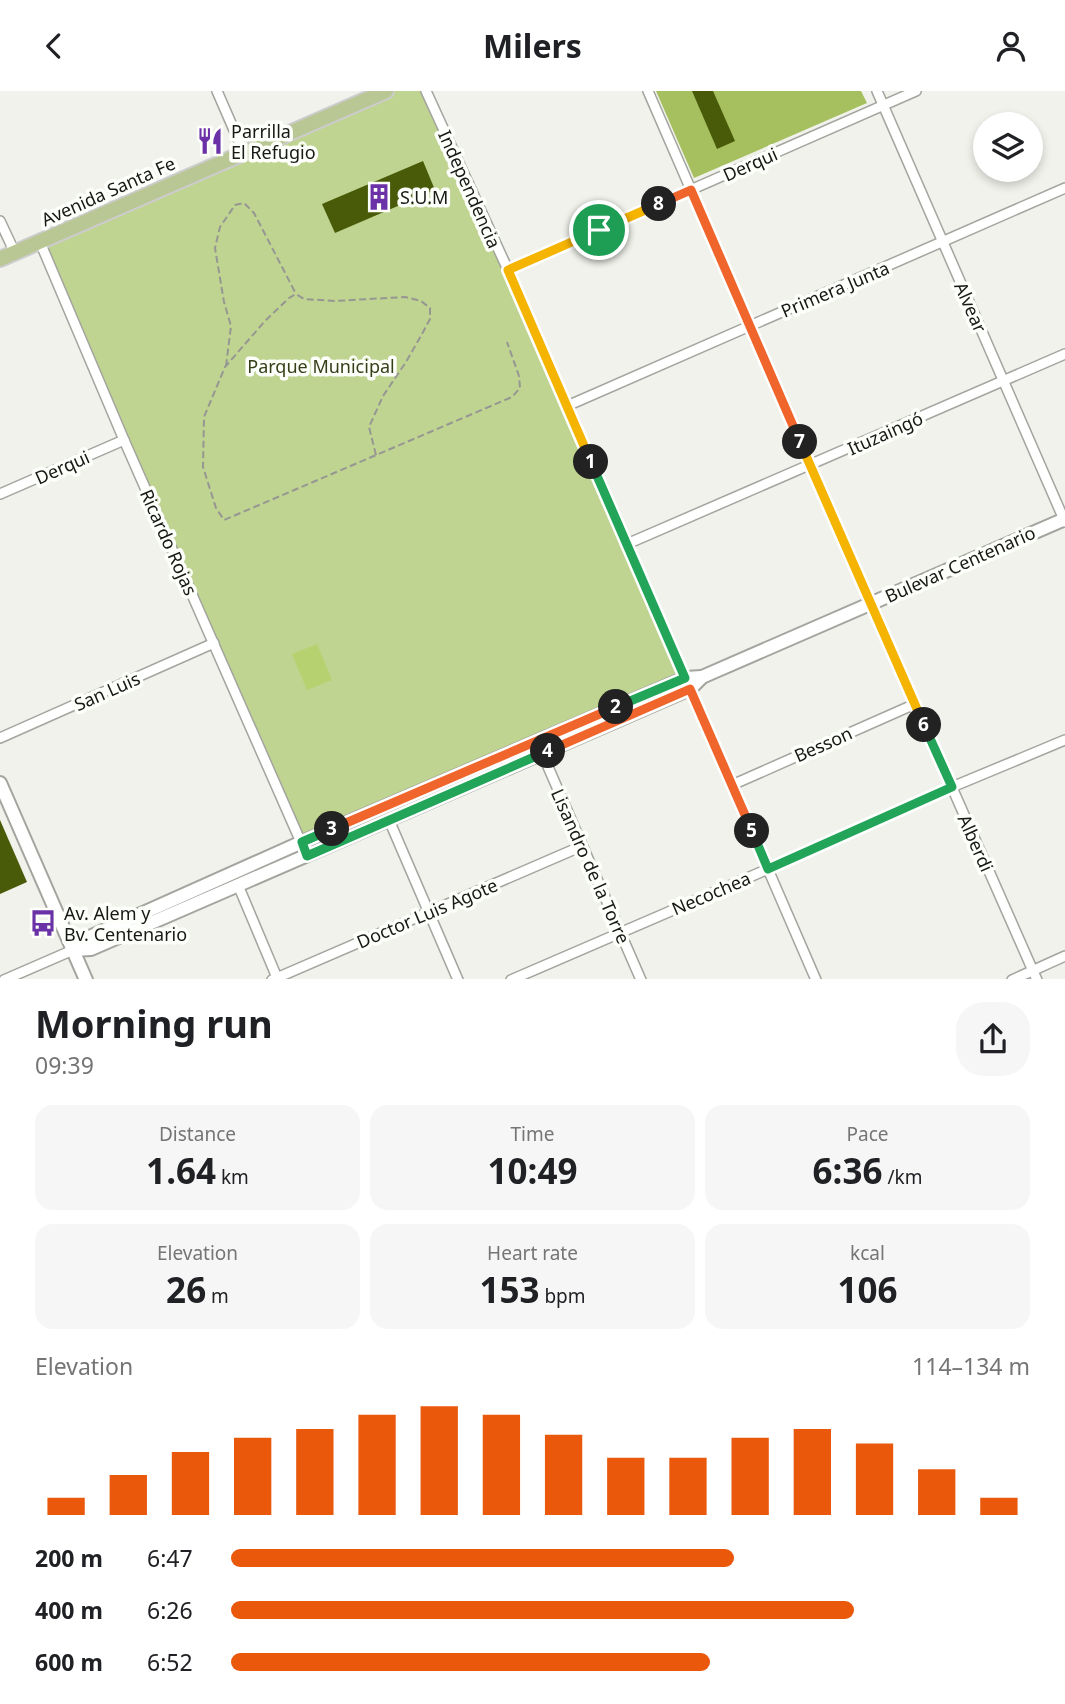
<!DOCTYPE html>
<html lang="en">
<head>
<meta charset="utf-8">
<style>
	:root { --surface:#fff; --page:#f6f6f6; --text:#202124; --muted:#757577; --accent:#ea580c }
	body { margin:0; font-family:"Noto Sans",sans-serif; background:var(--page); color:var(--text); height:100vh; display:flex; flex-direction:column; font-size:26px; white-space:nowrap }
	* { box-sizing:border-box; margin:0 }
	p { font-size:23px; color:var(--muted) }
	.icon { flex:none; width:38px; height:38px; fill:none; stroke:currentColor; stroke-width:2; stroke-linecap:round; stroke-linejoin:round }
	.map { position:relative; height:888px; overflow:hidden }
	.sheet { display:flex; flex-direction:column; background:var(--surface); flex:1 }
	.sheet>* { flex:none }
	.tools { position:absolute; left:973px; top:21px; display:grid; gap:14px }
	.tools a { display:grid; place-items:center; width:70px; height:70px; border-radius:50%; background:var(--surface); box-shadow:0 4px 10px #0003; font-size:35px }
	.pin { position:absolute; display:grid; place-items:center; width:60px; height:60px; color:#fff; margin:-30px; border:4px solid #fff; border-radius:50%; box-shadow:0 2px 7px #0007 }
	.km { position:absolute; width:35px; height:35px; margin:-18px; border-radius:50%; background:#222; color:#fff; font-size:19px; line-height:35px; text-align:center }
	.round { display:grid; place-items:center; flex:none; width:74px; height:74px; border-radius:28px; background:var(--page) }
	.overview { display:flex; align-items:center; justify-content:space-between; height:119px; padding:0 35px }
	h1 { font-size:38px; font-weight:700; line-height:52px }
	.stats { display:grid; grid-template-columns:repeat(3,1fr); gap:10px; height:119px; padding:7px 35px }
	.stats div { display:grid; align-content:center; border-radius:18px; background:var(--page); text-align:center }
	.stats b { font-size:35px; font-weight:700 }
	.stats small { font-size:19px; font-weight:400 }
	.stats p { font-size:19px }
	.chart { height:196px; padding:14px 35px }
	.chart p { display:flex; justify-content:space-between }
	.chart svg { width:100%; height:126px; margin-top:7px; stroke:var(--accent); stroke-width:6 }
	ul { padding:0 35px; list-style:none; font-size:23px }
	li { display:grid; grid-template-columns:112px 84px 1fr; align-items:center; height:52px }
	li i { height:18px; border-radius:9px; background:var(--accent) }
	header { display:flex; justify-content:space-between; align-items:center; height:91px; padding:0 35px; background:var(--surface); font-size:32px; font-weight:700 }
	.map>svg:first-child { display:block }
</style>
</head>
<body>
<header><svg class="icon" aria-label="back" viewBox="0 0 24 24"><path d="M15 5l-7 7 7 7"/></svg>Milers<svg class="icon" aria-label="person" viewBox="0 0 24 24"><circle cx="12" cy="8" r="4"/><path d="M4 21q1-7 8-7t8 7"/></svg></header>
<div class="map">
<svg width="1065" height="889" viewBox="0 0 1065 889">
	<rect width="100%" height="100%" fill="#f0f2eb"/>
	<!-- green -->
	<path fill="#c0d491" d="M386,0H426L685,587L302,751L40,151Z"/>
	<!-- forest -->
	<path fill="#a6c05f" d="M656,0H861L867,12L694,87Z"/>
	<!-- water -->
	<path fill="#b6d16f" d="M317,553L332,589L307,599L292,563Z"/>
	<!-- building -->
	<g fill="#495b09">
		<path d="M692,0H713L735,50L717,58Z"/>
		<path d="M423,70L435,99L335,142L322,113Z"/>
		<path d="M0,729L27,791L0,803Z"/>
	</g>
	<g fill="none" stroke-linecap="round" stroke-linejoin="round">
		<defs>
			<g id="street">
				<path d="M217,0L244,62"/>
				<path d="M426,0L508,179L816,889"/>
				<path d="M648,0L871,513L1037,889"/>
				<path d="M877,0L1065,431"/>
				<path d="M0,130L15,162"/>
				<path d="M40,151L124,349L307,765"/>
				<path d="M508,179L916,0"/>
				<path d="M567,315L1065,97"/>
				<path d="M0,403L124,349"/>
				<path d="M627,453L1065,263"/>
				<path d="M0,647L214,552"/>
				<path d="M542,662L641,889"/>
				<path d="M732,694L915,613"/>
				<path d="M389,729L458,889"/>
				<path d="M238,794L278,889"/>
				<path d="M4,889L73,859"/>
				<path d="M272,889L582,755"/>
				<path d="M511,889L768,778L952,696L1065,649"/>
				<path d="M1012,889L1065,865"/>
			</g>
			<g id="secondary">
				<path d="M0,692L86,889"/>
				<path d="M73,859L91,858L690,598L702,586L1065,428"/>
				<path d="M73,859L85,848L302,751L685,587L702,586"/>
			</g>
			<path id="primary" d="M0,168L386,0"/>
		</defs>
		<!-- street casing -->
		<use href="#street" stroke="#a3a59e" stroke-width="12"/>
		<!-- secondary casing -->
		<use href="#secondary" stroke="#a3a59e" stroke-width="16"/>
		<!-- primary casing -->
		<use href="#primary" stroke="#ccc" stroke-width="18"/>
		<!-- path -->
		<g stroke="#969792" stroke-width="2" stroke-dasharray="7 3.5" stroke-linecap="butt">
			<path d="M226,275L231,235L224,211L215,157L220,136L235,114L244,112L254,122L295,201"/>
			<path d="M376,364L369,336L383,305L406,271L422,243L430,228V217L421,210L405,206L335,210L304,208L296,203L289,207L265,230L225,276L204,326L203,376L216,417L224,429L512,306L520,297L519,285L507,251"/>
		</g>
		<!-- street -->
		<use href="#street" stroke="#fff" stroke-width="9"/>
		<!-- secondary -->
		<use href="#secondary" stroke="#fff" stroke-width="12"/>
		<!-- primary -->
		<use href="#primary" stroke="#b9c794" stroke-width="14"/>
	</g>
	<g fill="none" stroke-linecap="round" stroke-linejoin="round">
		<defs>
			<path id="split-1" d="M591,371L508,179L599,139"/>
			<path id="split-2" d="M591,371L685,587L616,616"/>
			<path id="split-3" d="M332,738L616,616"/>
			<path id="split-4" d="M332,738L302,751L307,765L548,660"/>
			<path id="split-5" d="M548,660L690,598L752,740"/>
			<path id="split-6" d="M752,740L768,778L952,696L924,634"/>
			<path id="split-7" d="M800,351L924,634"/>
			<path id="split-8" d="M659,113L691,99L800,351"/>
			<path id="split-9" d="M599,139L659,113"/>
		</defs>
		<!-- split-1 casing -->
		<use href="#split-1" stroke="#fff" stroke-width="14"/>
		<!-- split-2 casing -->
		<use href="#split-2" stroke="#fff" stroke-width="14"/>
		<!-- split-3 casing -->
		<use href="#split-3" stroke="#fff" stroke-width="14"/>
		<!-- split-4 casing -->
		<use href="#split-4" stroke="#fff" stroke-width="14"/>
		<!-- split-5 casing -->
		<use href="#split-5" stroke="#fff" stroke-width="14"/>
		<!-- split-6 casing -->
		<use href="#split-6" stroke="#fff" stroke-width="14"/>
		<!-- split-7 casing -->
		<use href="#split-7" stroke="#fff" stroke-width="14"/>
		<!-- split-8 casing -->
		<use href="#split-8" stroke="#fff" stroke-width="14"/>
		<!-- split-9 casing -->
		<use href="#split-9" stroke="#fff" stroke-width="14"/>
		<!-- split-1 -->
		<use href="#split-1" stroke="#f5b400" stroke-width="9"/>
		<!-- split-2 -->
		<use href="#split-2" stroke="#22a559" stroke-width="9"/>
		<!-- split-3 -->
		<use href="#split-3" stroke="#f0652b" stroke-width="9"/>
		<!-- split-4 -->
		<use href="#split-4" stroke="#22a559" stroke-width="9"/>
		<!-- split-5 -->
		<use href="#split-5" stroke="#f0652b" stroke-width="9"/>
		<!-- split-6 -->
		<use href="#split-6" stroke="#22a559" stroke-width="9"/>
		<!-- split-7 -->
		<use href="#split-7" stroke="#f5b400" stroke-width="9"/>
		<!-- split-8 -->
		<use href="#split-8" stroke="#f0652b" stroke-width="9"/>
		<!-- split-9 -->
		<use href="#split-9" stroke="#f5b400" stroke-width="9"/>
	</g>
	<!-- icons -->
	<defs>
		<symbol id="restaurant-bare" viewBox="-9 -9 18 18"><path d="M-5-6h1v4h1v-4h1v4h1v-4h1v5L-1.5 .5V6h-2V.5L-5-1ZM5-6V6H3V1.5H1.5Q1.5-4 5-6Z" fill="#6b31a7" stroke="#fdfffb" stroke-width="2.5" paint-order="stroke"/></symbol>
		<symbol id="building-bare" viewBox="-9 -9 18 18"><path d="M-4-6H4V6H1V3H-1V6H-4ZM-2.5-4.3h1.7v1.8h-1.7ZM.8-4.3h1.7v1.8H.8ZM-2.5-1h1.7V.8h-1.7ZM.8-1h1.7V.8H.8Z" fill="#6b31a7" stroke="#fdfffb" stroke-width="2.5" paint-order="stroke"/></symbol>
		<symbol id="bus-bare" viewBox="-9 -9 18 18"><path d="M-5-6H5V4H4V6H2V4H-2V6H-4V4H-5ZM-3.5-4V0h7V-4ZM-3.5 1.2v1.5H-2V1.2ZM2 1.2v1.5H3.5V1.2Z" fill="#6b31a7" stroke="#fdfffb" stroke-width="2.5" paint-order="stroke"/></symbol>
	</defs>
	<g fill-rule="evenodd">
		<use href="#restaurant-bare" x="191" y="31" width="38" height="38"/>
		<use href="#building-bare" x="360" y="87" width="38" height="38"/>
		<use href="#bus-bare" x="24" y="813" width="38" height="38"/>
	</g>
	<g text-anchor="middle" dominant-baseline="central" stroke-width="7" stroke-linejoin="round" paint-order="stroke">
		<!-- poi labels -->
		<g font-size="18" fill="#181816" stroke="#fdfffb" text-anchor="start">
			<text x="231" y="40">Parrilla<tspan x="231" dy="21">El Refugio</tspan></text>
			<text x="400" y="106">S.U.M</text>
			<text x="64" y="822">Av. Alem y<tspan x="64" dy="21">Bv. Centenario</tspan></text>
		</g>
		<!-- street labels -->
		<g font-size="18" fill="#181816" stroke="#fdfffb">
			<text transform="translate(750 73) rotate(-24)">Derqui</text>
			<text transform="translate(470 98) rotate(66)">Independencia</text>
			<text transform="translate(108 100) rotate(-24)">Avenida Santa Fe</text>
			<text transform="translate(835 198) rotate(-23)">Primera Junta</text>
			<text transform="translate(971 216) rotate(66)">Alvear</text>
			<text transform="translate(885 342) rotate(-24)">Ituzaingó</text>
			<text transform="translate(62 376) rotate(-24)">Derqui</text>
			<text transform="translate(169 451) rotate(66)">Ricardo Rojas</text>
			<text transform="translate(960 473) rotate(-24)">Bulevar Centenario</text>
			<text transform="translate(107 600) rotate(-24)">San Luis</text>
			<text transform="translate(823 653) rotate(-24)">Besson</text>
			<text transform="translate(976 752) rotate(66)">Alberdi</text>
			<text transform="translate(591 775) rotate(66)">Lisandro de la Torre</text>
			<text transform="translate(711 802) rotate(-23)">Necochea</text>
			<text transform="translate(427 822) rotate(-23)">Doctor Luis Agote</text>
		</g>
		<!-- park labels -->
		<g font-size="18" fill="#353f17" stroke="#fdfffb">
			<text x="321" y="275">Parque Municipal</text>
		</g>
	</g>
</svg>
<div class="tools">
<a><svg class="icon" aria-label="layers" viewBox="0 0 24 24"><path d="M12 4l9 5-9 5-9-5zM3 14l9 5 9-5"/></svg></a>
</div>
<div class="pin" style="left:599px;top:139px;background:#1e9e55"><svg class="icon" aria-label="arrive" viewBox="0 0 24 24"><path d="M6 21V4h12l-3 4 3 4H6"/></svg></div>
<b class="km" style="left:591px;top:371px">1</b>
<b class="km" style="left:616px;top:616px">2</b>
<b class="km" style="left:332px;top:738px">3</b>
<b class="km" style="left:548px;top:660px">4</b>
<b class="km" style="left:752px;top:740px">5</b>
<b class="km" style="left:924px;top:634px">6</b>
<b class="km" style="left:800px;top:351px">7</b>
<b class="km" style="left:659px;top:113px">8</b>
</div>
<section class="sheet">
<div class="overview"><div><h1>Morning run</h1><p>09:39</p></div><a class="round"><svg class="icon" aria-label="share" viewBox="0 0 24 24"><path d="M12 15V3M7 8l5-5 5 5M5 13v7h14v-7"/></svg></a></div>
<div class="stats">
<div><p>Distance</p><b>1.64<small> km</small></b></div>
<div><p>Time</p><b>10:49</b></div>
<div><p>Pace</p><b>6:36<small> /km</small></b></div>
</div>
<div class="stats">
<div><p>Elevation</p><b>26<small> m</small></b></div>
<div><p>Heart rate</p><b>153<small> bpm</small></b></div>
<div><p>kcal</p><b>106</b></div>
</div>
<div class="chart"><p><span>Elevation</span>114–134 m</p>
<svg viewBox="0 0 160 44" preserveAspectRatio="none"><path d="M5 44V38M15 44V30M25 44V22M35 44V17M45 44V14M55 44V9M65 44V6M75 44V9M85 44V16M95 44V24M105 44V24M115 44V17M125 44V14M135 44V19M145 44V28M155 44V38"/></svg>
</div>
<ul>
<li><b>200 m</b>6:47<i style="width:63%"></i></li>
<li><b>400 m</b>6:26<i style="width:78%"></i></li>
<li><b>600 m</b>6:52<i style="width:60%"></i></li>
</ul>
</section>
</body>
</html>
